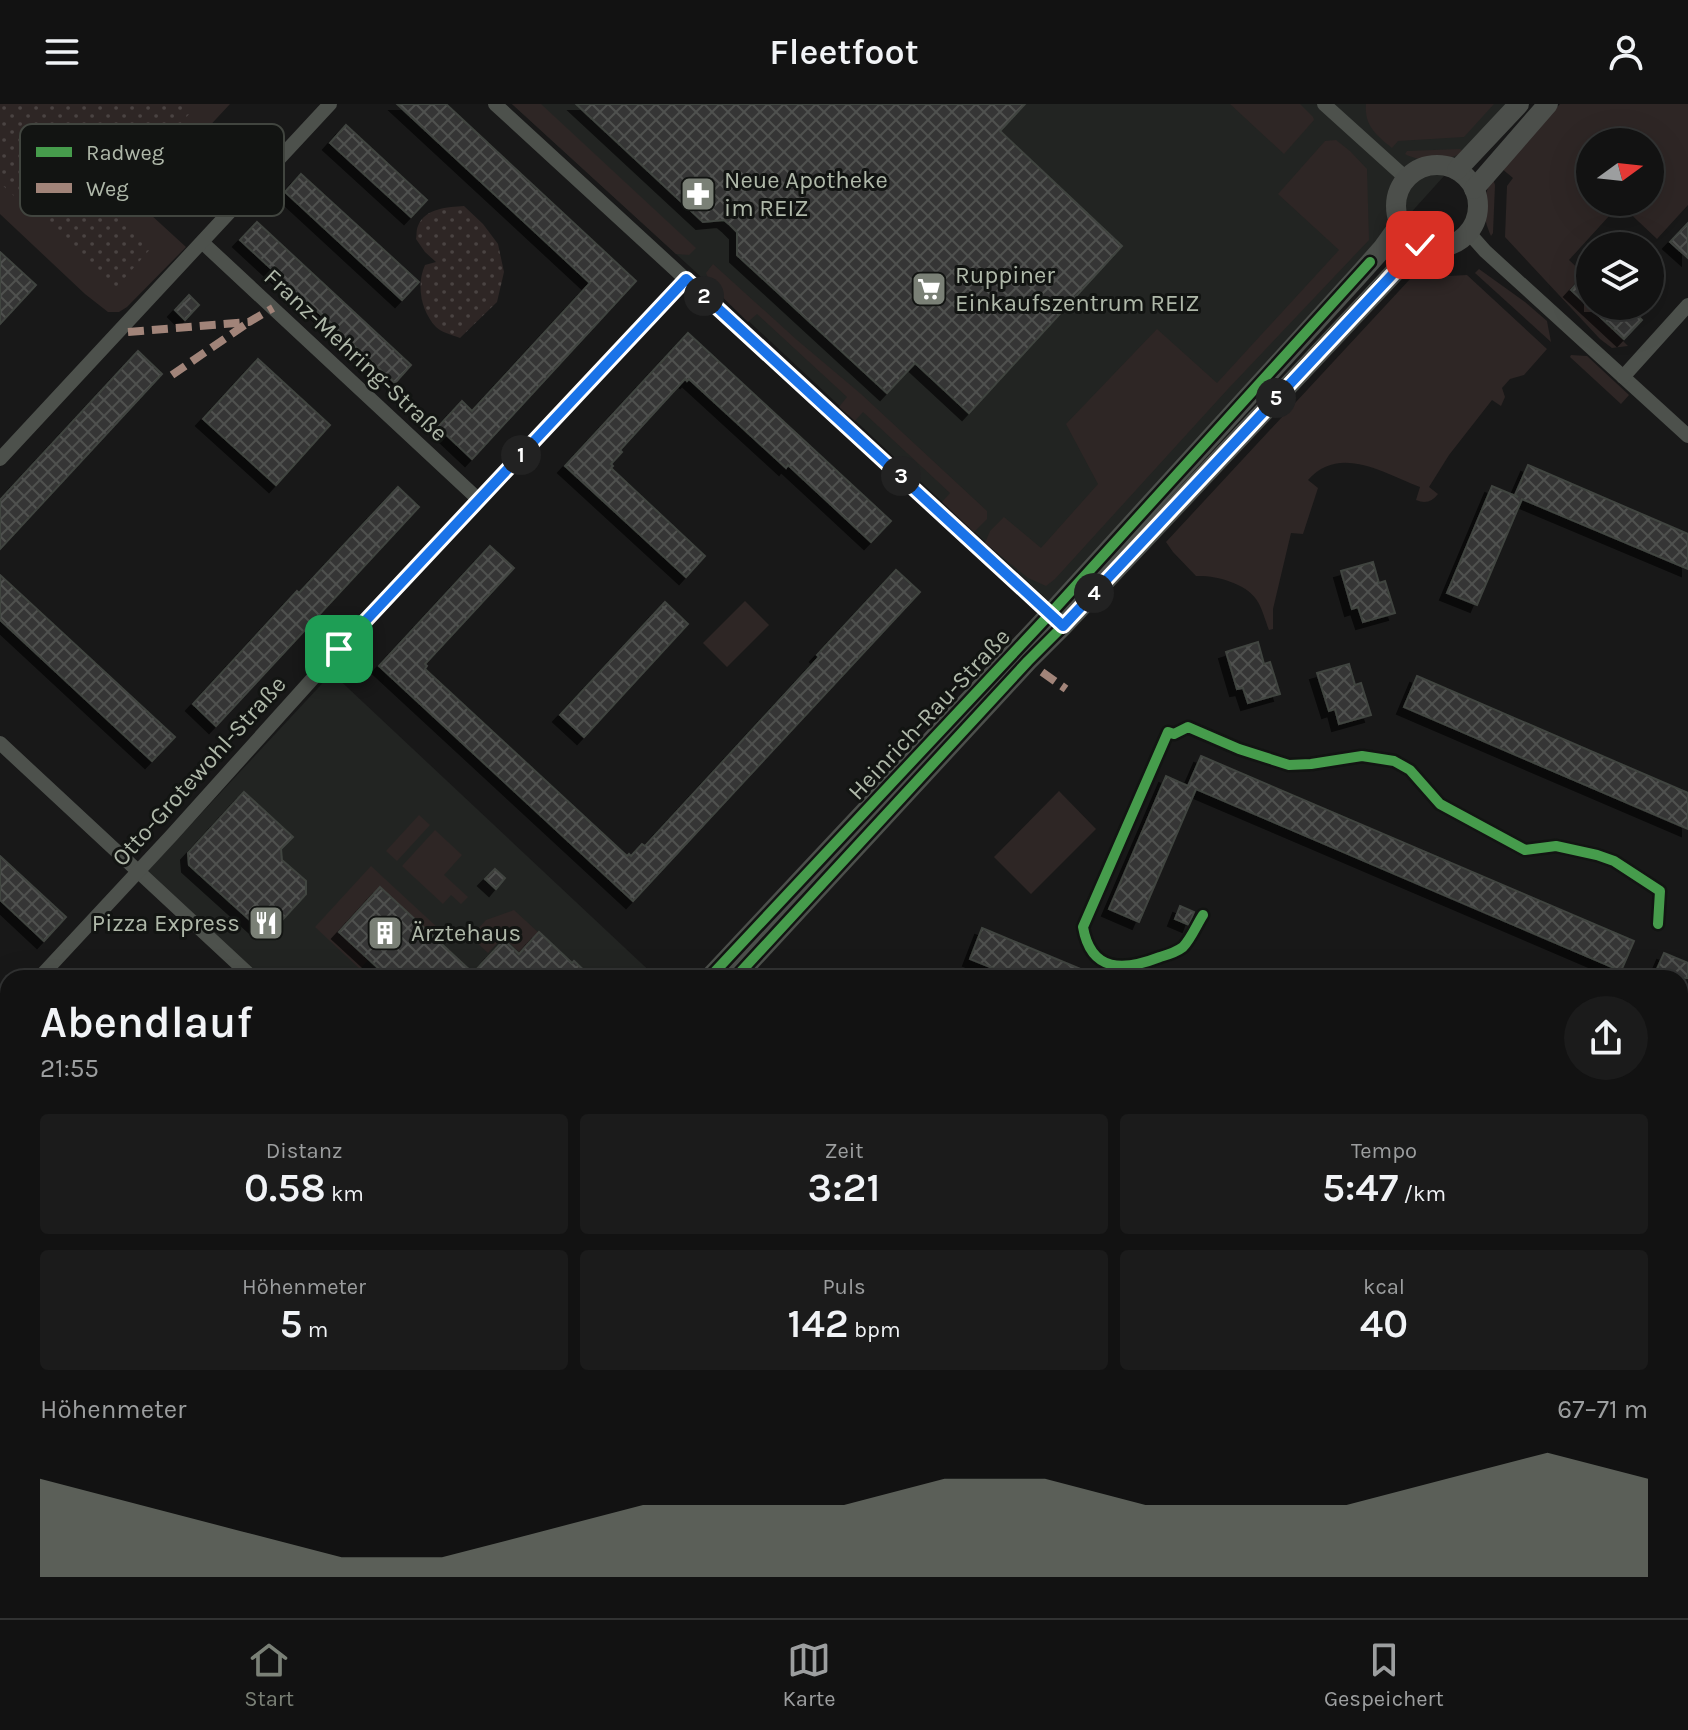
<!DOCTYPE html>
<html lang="de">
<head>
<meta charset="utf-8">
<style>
	:root { --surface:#121212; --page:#1b1b1b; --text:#f1f3f6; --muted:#9c9e9f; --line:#313232; --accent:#7a8076 }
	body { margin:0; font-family:Karla,sans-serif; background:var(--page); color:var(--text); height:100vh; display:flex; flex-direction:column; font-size:30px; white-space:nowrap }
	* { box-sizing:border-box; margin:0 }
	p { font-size:26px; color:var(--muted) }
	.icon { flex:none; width:44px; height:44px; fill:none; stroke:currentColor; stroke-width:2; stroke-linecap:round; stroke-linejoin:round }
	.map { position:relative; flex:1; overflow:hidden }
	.sheet { position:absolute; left:0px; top:866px; width:1688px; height:648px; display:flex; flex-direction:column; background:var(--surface); border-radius:24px 24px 0 0; box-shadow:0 8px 32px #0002,0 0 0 2px var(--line) }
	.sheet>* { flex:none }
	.needle { width:52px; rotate:75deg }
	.tools { position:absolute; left:1576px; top:24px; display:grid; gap:16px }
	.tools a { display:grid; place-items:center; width:88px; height:88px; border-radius:50%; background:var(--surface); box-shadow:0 8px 32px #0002,0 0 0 2px var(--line); font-size:40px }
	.pin { position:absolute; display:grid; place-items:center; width:68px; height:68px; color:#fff; margin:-34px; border-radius:16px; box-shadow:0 4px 12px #0006 }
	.km { position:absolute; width:40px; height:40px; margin:-20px; border-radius:50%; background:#222; color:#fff; font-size:22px; line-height:40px; text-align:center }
	.round { display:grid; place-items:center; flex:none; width:84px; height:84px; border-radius:42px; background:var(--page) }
	.headline { display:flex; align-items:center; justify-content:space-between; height:136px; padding:0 40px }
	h1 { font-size:44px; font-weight:600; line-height:60px }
	.figures { display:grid; grid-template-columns:repeat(3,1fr); gap:12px; height:136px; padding:8px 40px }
	.figures div { display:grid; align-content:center; border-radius:8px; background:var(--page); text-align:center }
	.figures b { font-size:40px; font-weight:600 }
	.figures small { font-size:22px; font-weight:400 }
	.figures p { font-size:22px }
	.chart { height:224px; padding:16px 40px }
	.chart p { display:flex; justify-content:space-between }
	.chart svg { width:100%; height:144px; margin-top:8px; fill:var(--accent); opacity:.7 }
	header { display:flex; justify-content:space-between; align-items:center; height:104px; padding:0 40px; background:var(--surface); font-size:36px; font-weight:600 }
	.dock { display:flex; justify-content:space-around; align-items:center; height:112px; border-top:2px solid var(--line); background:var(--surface); font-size:22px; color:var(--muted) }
	.dock a { display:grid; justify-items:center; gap:4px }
	.dock .selected { color:var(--accent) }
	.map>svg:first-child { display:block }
</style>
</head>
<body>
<header><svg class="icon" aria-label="menu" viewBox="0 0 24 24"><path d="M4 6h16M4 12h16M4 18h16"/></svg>Fleetfoot<svg class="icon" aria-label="person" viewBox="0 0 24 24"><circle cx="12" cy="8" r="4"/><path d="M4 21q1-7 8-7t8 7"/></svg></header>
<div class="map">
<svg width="1688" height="1514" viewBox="0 0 1688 1514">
	<defs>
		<pattern id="industrial-furrows" width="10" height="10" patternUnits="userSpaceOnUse" patternTransform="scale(2)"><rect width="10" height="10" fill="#222422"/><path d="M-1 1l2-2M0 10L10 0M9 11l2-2" fill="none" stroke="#40423f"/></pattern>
		<pattern id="park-dots" width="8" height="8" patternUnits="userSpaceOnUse" patternTransform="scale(2)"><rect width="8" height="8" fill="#2e2625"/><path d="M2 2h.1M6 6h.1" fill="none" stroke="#4a4342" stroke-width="1.8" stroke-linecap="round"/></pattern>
		<pattern id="building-cross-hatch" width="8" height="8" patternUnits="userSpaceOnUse" patternTransform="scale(2)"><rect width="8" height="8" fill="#353634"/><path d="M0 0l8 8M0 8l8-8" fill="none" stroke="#50514f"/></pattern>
		<filter id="shadow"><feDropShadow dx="-7" dy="7" stdDeviation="0" flood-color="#0009"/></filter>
	</defs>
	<rect width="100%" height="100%" fill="#181818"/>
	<!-- built -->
	<g fill="#222422">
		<path d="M512,0H1509L1055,503L711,182Z"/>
		<path d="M332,569L657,874H253L143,772Z"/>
	</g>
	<!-- industrial -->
	<path fill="url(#industrial-furrows)" d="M0,1330L8,1337V1506H115L108,1514H0Z"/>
	<!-- grass -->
	<g fill="#2e2625" fill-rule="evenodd">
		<path d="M0,0H230L138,99L186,143L127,203L119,208H108L85,190L0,110Z"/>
		<path d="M512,0H541L696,144L689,151L676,150Z"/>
		<path d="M1230,0H1300L1313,13L1314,16L1284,50Z"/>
		<path d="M1366,0H1494L1464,33L1398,37L1392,44C1376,31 1364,21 1366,0Z"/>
		<path d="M1560,0H1688V101L1657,135L1620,100L1569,156L1585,171L1571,187L1624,235L1623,237L1628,242L1612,244L1600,235L1505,133L1507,82L1513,74L1501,64ZM1590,38H1650V98H1590Z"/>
		<path d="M1336,36L1350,47L1367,65L1369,136L1227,286L1055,475L1046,482L1028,474L985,439L990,427L1004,413L1041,444L1098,380L1066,320L1157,225L1217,279L1339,146L1278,90L1325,37Z"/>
		<path d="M1460,45L1464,48C1448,57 1421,59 1405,50L1407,47Z"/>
		<path d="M1493,75L1495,81L1493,129L1491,132C1482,113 1481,92 1493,75Z"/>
		<path d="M713,160L797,236L861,290L987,407V415L974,428L942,398L950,389L863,308L855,317L839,303L847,293L757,210L748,218L711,182L706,169Z"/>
		<path d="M1479,165L1525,198L1547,217L1551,238L1475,169Z"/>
		<path d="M1467,171L1547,245L1524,271L1510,275L1502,284L1505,293L1501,302L1492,296L1449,351L1429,383L1438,390C1432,398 1425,400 1416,396L1420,383C1384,369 1339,340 1308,376L1318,384L1303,430L1291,429L1273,505V525L1269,526C1265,516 1262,503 1256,495C1245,479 1215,471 1196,472L1173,448L1166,438L1411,174Z"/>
		<path d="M1571,251L1587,252L1629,291L1621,300L1570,253Z"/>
		<path d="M745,497L769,521L727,563L703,539Z"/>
		<path d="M1059,687L1096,725L1031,790L994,753Z"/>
		<path d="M419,711L430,721L397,757L386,747Z"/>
		<path d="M435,726L462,751L444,771L468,793L461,800L451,791L443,800L402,762Z"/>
		<path d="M371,762L438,824L432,830L380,783L369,855L360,865L315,823Z"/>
		<path d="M514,806L539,829L520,849L503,833L488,849L475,837L474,829L486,816Z"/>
	</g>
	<!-- park -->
	<g fill="url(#park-dots)">
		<path d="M0,0H185L192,7L107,99L152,143L115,185L0,79Z"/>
		<path d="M464,102L483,120L498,140L504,168L497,198L460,234C452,231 441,228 436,223C421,207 416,181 425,161L436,158L425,148L416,135C417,131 416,126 418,122C425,104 448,103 464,102Z"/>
	</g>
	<!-- building -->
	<g fill="url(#building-cross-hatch)" stroke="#414440" stroke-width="2" filter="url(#shadow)">
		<path d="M397,0H446L636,177L472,355L438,323L462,297L472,307L590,179Z"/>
		<path d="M576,0H1025L1000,27L1122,142L969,309L915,259L887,289L737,151V128L730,121L724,116L703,118Z"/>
		<path d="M346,21L427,96L411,113L330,39Z"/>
		<path d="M301,70L419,178L402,196L285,88Z"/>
		<path d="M257,118L411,261L395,279L240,136Z"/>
		<path d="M1688,119V154L1670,138Z"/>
		<path d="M0,148L36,181L0,220Z"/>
		<path d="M1590,165V202H1628L1642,216L1624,235L1571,186Z"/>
		<path d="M189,191L199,201L185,216L175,206Z"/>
		<path d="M688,229L891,417L871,438L788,361L786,364L689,275L687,277L685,275L620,346L622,348L611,360L613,362L611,364L705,452L686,473L565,362Z"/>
		<path d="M138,247L162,270L0,445V396Z"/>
		<path d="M258,255L330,321L276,381L203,315Z"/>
		<path d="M1528,361L1688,430V465L1522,395L1477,501L1447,489L1492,382L1518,393L1515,391Z"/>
		<path d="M398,383L419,403L216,622L193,600L297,487L299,489Z"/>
		<path d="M490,442L514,464L425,560L427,562L425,565L627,752L629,750L631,752L642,740L645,742L819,553L817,551L896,466L920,488L633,797L379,562Z"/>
		<path d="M1373,458L1379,479L1385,477L1395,509L1363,518L1358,503L1352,505L1341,467Z"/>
		<path d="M0,471L175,633L152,657L0,516Z"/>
		<path d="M665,498L688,520L584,633L560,611Z"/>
		<path d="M1258,538L1264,560L1270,558L1280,590L1248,599L1243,584L1237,585L1226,548Z"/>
		<path d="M1349,560L1355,581L1361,579L1371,611L1339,620L1335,605L1329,607L1317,569Z"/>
		<path d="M1417,572L1688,689V725L1404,603Z"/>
		<path d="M1201,652L1634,837L1621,867L1196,685L1139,818L1109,805L1166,672L1188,682Z"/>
		<path d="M244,688L293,733L281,745L282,756L306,777V790L273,826L262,827L189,761L188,749Z"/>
		<path d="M0,752L66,813L44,837L0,796Z"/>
		<path d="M495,765L505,774L496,785L485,775Z"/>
		<path d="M380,783L473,869L504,836L519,850L539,828L572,859L574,857L592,874H389L339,828Z"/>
		<path d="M1180,802L1194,808L1189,821L1175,815Z"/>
		<path d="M982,824L1102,874H1017L970,855Z"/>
		<path d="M1664,849L1688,859V874H1653Z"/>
	</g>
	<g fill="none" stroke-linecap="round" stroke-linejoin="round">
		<!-- street -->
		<g stroke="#4d514c" stroke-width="14">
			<path d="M495,0L1050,510"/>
			<path d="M1324,0L1407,75"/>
			<path d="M1469,129L1485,147L1688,332"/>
			<path d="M203,139L479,396"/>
			<path d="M1623,273L1688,201"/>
			<path d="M0,355L330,0"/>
			<path d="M0,639L253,874"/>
			<path d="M39,874L172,731L324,562L686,175"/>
			<path d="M0,917L8,908"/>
			<path d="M1680,1258L1688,1255"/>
			<path d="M0,1330L8,1337"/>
			<path d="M880,1506L884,1514"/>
			<path d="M1200,1506L1203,1514"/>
			<path d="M441,1514L448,1506"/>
			<path d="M930,1514L951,1506"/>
		</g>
		<!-- secondary -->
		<g stroke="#4c4f4b" stroke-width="20">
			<circle cx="1437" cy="102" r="41"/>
			<path d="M1457,66L1519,0"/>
			<path d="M1474,85L1548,0"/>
			<path d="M709,874L1050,510L1357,173L1382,145L1400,120"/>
			<path d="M735,874L1028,557L1063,522L1420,141"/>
			<path d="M121,1514L128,1506"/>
			<path d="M142,1514L149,1506"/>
		</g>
		<!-- quiet -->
		<g stroke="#a18479" stroke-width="8" stroke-dasharray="16 8" stroke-linecap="butt">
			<path d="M128,228L249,218L273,204"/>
			<path d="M172,271L249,218"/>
			<path d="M1042,568L1066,585"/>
			<path d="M1680,1035L1688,1032"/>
			<path d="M1200,1506L1203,1514"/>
			<path d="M930,1514L951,1506"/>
			<path d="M1144,1514V1506"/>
		</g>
		<defs>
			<g id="cycleway">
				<path d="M1203,811C1197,820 1191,835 1183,843C1178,847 1167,851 1160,853C1124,867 1091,869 1083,823L1168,628L1174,630L1188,623L1239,645L1289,661L1311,660L1362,652L1394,657L1410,666L1440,700L1525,746L1556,742L1597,751L1614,757L1660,787L1658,820"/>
				<path d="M709,874L1050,510L1370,158"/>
				<path d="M735,874L1028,557L1063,522L1384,178"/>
			</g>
		</defs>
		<!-- cycleway casing -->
		<use href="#cycleway" stroke="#121412" stroke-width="15"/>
		<!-- cycleway -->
		<use href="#cycleway" stroke="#469c4c" stroke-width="10"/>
	</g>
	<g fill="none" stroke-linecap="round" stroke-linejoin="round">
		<defs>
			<path id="route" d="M339,545L686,175L1063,522L1420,141"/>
		</defs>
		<!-- route casing -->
		<use href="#route" stroke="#fff" stroke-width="16"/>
		<!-- route -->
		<use href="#route" stroke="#1a73e8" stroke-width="10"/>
	</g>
	<!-- icons -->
	<defs>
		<symbol id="pharmacy-square" viewBox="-11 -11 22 22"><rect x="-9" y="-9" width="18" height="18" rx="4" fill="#7a8076" stroke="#121412"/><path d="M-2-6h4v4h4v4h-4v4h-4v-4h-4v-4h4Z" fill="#fff"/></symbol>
		<symbol id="supermarket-square" viewBox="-11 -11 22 22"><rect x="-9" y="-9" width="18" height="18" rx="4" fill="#7a8076" stroke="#121412"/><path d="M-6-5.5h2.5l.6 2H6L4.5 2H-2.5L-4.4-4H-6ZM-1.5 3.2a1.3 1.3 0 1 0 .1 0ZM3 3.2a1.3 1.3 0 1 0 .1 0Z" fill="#fff"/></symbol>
		<symbol id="restaurant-square" viewBox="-11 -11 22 22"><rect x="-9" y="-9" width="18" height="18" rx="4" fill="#7a8076" stroke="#121412"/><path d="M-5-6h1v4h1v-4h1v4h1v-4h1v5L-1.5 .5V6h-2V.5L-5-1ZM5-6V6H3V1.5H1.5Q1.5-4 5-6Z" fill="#fff"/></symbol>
		<symbol id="building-square" viewBox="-11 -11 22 22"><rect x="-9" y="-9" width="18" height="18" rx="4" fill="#7a8076" stroke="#121412"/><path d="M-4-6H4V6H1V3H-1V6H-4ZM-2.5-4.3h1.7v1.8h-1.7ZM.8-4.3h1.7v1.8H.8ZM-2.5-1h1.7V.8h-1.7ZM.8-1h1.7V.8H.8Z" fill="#fff"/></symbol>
	</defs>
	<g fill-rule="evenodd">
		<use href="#pharmacy-square" x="678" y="70" width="40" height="40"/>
		<use href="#supermarket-square" x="909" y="165" width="40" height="40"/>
		<use href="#restaurant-square" x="246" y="799" width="40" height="40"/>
		<use href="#building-square" x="365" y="809" width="40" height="40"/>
	</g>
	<g text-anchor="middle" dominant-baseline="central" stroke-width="6" stroke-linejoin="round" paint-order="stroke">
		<!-- poi labels -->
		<g font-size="24" fill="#afb8a9" stroke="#121412" text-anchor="start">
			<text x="724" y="76">Neue Apotheke<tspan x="724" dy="28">im REIZ</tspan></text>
			<text x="955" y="171">Ruppiner<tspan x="955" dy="28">Einkaufszentrum REIZ</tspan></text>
			<text x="240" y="819" text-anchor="end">Pizza Express</text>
			<text x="411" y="829">Ärztehaus</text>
		</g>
		<!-- street labels -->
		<g font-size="24" fill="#afb8a9" stroke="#121412">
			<text transform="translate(356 251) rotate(43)">Franz-Mehring-Straße</text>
			<text transform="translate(929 610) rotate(-47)">Heinrich-Rau-Straße</text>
			<text transform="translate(199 667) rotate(-48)">Otto-Grotewohl-Straße</text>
		</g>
	</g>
	<!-- legend -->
	<rect x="20" y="20" width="264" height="92" rx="12" fill="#121412" stroke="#41453f" stroke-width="2"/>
	<rect x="36" y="43" width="36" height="10" fill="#469c4c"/>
	<rect x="36" y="79" width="36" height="10" fill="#a18479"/>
	<g font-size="22" fill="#afb8a9">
		<text x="86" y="56">Radweg</text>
		<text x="86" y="92">Weg</text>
	</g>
</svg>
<div class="tools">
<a><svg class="needle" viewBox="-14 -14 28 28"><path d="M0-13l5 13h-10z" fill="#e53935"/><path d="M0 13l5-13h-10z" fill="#9c9e9f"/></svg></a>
<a><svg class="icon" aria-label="layers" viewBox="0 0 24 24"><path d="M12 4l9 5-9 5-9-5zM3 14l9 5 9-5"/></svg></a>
</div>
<div class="pin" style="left:339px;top:545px;background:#1e9e55"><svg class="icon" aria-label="arrive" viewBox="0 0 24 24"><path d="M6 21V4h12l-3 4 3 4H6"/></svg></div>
<div class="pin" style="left:1420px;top:141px;background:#d93025"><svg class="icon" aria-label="check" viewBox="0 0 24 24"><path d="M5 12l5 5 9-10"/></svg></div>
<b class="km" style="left:521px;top:351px">1</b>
<b class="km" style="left:704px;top:192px">2</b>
<b class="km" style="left:901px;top:372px">3</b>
<b class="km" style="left:1094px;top:489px">4</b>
<b class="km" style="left:1276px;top:294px">5</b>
<section class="sheet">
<div class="headline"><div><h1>Abendlauf</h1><p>21:55</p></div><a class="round"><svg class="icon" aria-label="share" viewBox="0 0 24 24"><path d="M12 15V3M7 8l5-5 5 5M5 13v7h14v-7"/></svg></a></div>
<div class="figures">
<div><p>Distanz</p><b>0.58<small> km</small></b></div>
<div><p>Zeit</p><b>3:21</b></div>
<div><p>Tempo</p><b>5:47<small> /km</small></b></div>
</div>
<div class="figures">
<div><p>Höhenmeter</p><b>5<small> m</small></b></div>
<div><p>Puls</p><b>142<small> bpm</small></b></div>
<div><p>kcal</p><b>40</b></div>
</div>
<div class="chart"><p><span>Höhenmeter</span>67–71 m</p>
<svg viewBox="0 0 160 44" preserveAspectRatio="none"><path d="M0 44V14L10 22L20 30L30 38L40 38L50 30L60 22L70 22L80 22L90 14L100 14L110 22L120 22L130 22L140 14L150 6L160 14V44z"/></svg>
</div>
</section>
</div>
<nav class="dock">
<a class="selected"><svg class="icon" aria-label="home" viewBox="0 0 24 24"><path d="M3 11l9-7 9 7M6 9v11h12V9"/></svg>Start</a>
<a><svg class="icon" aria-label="map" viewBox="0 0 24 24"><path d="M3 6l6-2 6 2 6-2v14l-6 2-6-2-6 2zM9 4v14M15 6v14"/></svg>Karte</a>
<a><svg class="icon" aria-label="saved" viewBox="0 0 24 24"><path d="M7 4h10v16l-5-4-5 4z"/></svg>Gespeichert</a>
</nav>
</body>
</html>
